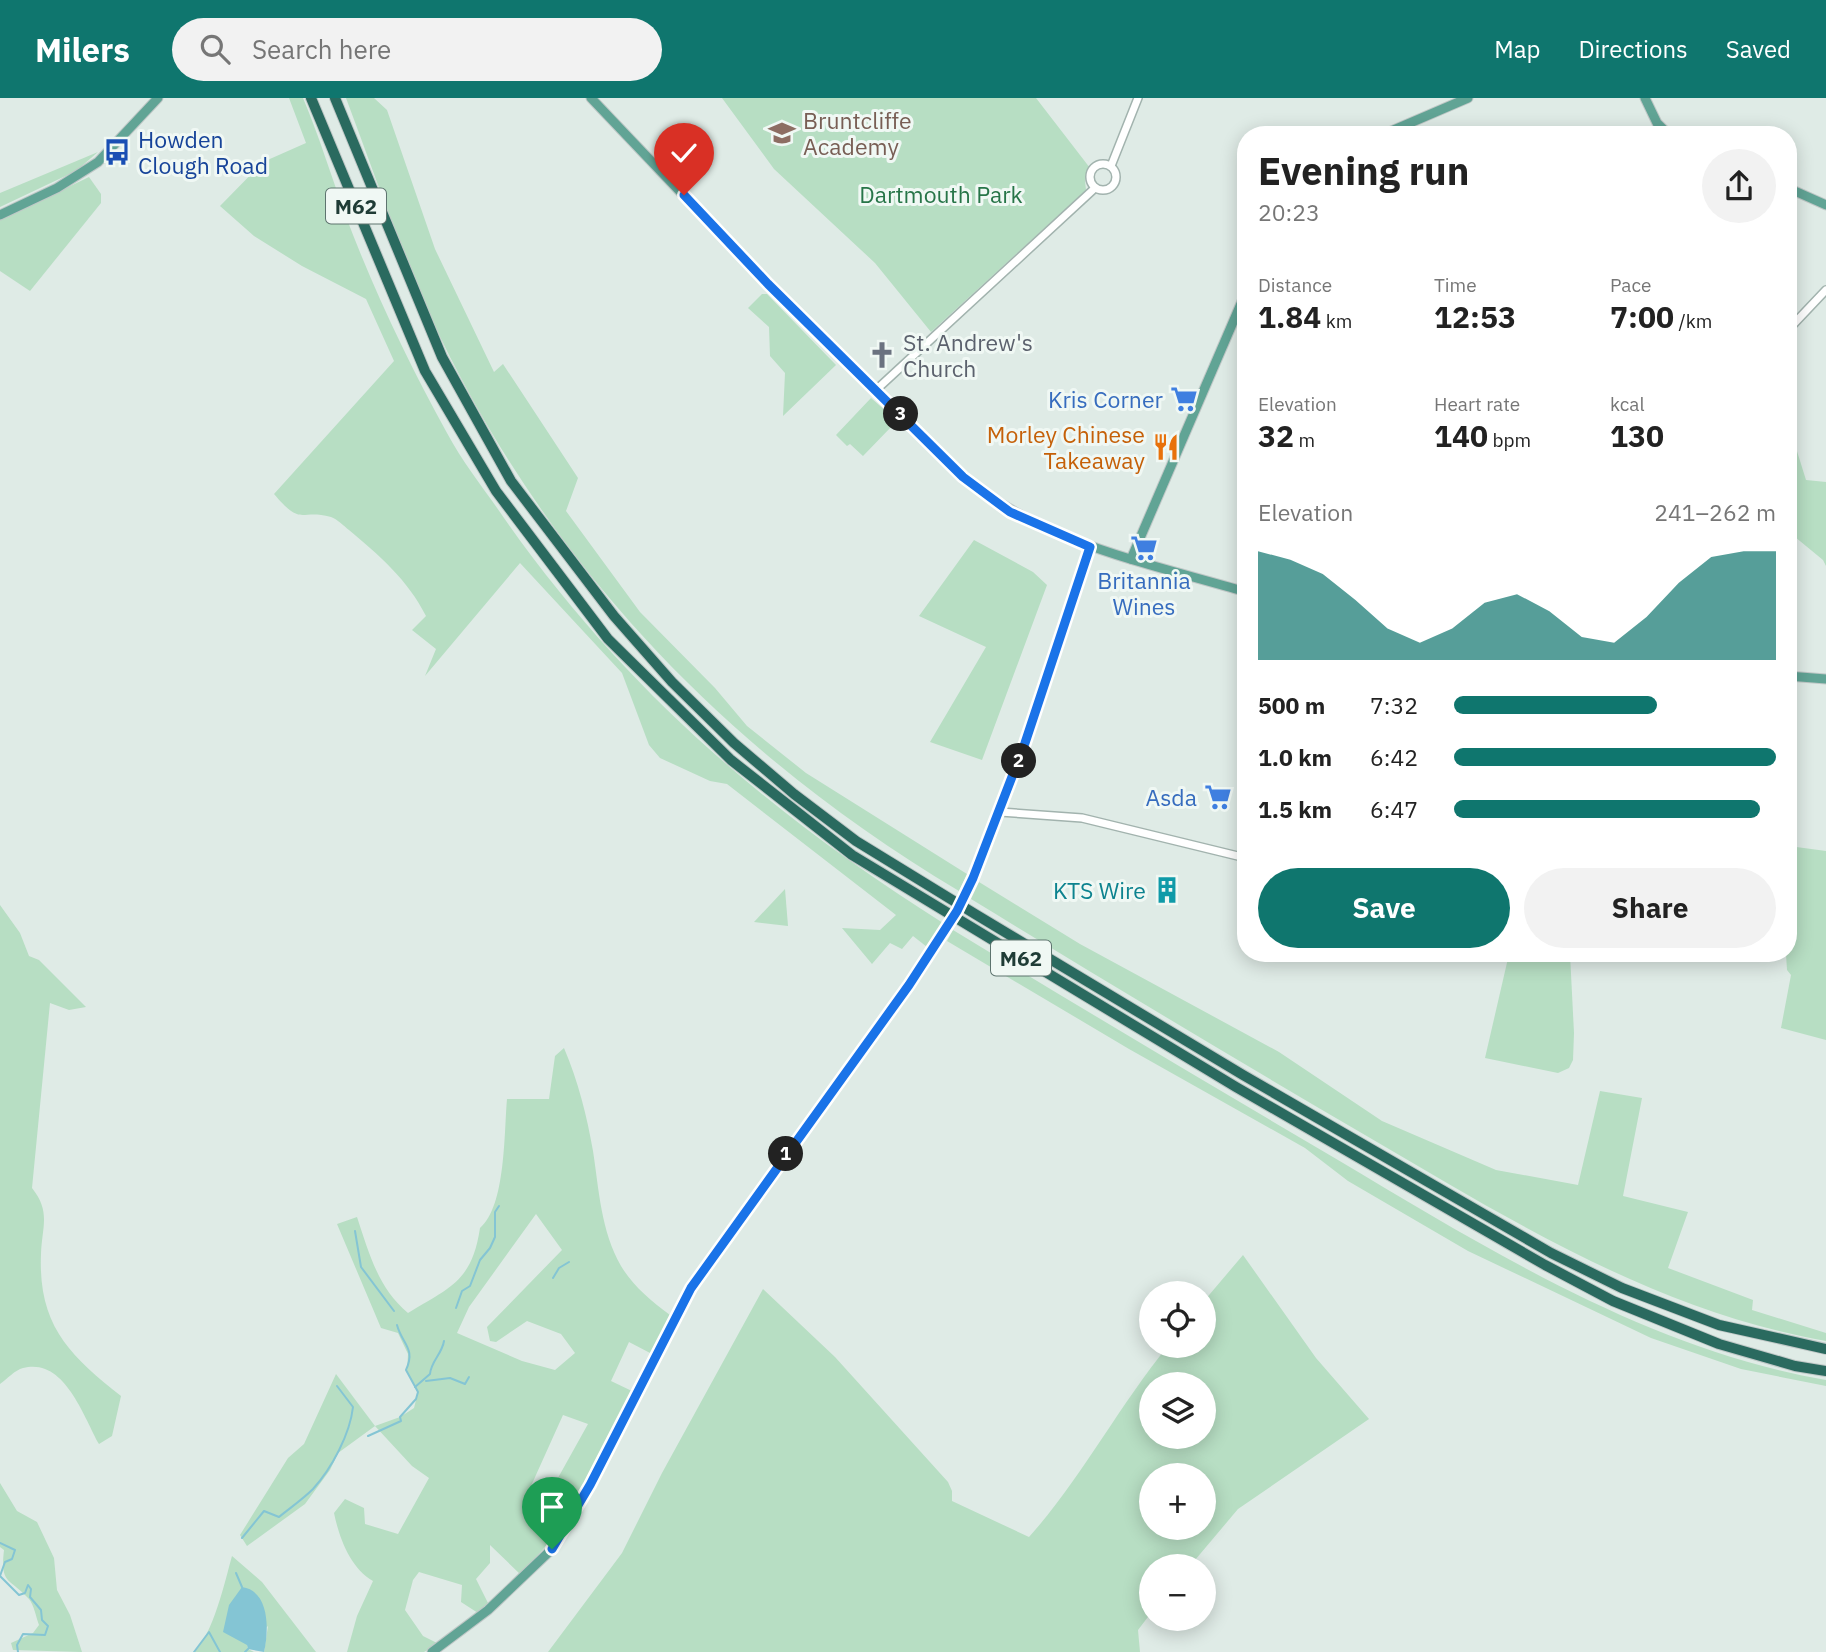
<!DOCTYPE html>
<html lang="en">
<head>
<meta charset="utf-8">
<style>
	:root { --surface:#fff; --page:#f2f2f2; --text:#222; --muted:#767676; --accent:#0f766e }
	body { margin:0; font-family:"IBM Plex Sans",sans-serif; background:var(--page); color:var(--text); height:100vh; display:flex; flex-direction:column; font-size:26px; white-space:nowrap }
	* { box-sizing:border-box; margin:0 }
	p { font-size:23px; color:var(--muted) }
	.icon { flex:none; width:38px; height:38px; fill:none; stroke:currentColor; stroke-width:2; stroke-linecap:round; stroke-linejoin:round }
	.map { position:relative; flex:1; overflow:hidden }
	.sheet { position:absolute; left:1237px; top:28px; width:560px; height:836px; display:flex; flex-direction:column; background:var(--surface); border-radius:28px; box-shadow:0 4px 18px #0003 }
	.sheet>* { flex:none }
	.buttons { position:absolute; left:1139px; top:1183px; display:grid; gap:14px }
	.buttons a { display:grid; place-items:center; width:77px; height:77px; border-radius:50%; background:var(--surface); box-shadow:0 4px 18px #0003; font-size:35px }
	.pin { position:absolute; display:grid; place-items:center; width:60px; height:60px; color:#fff; margin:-72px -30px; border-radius:50% 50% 50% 0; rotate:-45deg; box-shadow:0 0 7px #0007 }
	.pin .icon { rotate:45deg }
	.km { position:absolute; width:35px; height:35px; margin:-18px; border-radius:50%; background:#222; color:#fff; font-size:19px; line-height:35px; text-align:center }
	.round { display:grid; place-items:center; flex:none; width:74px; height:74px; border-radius:37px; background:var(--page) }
	.overview { display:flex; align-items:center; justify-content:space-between; height:119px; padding:0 21px }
	h1 { font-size:38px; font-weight:800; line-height:52px }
	.stats { display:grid; grid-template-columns:repeat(3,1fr); gap:10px; height:119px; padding:7px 21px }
	.stats div { display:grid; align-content:center }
	.stats b { font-size:30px; font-weight:800 }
	.stats small { font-size:19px; font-weight:400 }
	.stats p { font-size:19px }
	.chart { height:196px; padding:14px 21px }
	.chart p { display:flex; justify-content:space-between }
	.chart svg { width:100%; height:126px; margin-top:7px; fill:var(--accent); opacity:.7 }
	.button { display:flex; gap:14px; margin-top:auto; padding:14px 21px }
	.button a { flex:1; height:80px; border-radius:42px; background:var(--accent); color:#fff; font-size:28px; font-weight:800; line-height:80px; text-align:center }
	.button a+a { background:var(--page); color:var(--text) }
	ul { padding:0 21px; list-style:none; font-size:23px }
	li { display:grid; grid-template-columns:112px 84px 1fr; align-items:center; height:52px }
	li i { height:18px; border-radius:9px; background:var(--accent) }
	header { display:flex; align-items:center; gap:42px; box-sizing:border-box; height:98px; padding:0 35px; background:var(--accent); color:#fff }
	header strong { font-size:33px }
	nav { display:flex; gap:38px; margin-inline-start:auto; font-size:24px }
	.search { width:490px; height:63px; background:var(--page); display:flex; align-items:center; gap:18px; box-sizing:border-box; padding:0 24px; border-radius:38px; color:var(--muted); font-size:26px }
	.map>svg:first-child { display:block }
</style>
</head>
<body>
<header>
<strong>Milers</strong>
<div class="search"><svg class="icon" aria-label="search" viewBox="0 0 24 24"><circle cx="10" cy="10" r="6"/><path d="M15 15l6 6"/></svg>Search here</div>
<nav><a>Map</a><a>Directions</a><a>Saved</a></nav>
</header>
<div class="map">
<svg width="1826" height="1554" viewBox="0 0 1826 1554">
	<rect width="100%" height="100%" fill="#dfebe6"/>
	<!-- green -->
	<g fill="#b7dec3" fill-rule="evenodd">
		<path d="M289,0H303C319,38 331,77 345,116C373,191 409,266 447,335C463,365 485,392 504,420C624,591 767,714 943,825L927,849L913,838L902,851L890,845L872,866L842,830L880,832L896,817L727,686L710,683L660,660L649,647L622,575L520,465L425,578L436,551L412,532L426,518C408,482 379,457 349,432C344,428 337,421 331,419C299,410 303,430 274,396L394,263L366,201L302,168L254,138L220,108L263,64L306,45Z"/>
		<path d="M346,0H374L387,12L435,151L494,274L503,266L578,380L566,413L640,514L715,590L747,628L806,675L967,776L959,793C728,655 547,468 432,222C399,150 374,74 346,0Z"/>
		<path d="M722,0H1036L1090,70L1085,83L1086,92L931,234L875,165L774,71Z"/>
		<path d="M98,54L76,73L0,109V95Z"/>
		<path d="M89,79L101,96V105L30,193L0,173V122Z"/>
		<path d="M762,196H767L836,267L783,318L785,275L770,258L769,229L748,210Z"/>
		<path d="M871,300L895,321L892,328L863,358L850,346L847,348L836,337Z"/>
		<path d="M1796,350L1806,382L1826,384V468L1823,462L1789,434V356Z"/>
		<path d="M974,442L1033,474L1047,487L982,662L930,644L986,549L919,518Z"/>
		<path d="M1789,748L1826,753V942L1781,930L1791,877L1787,872L1786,856H1788Z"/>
		<path d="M979,784L1080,846L1279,954L1382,1023L1496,1072L1578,1087L1600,993L1642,1000L1623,1098L1688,1114L1668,1170L1753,1202L1752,1212L1826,1235V1243C1656,1213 1512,1123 1365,1037C1233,960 1102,881 971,801Z"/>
		<path d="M785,791L788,828L754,824Z"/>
		<path d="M0,807L20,835L29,858L39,862L86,909L69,912L50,905L32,1090C51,1114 42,1128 41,1156C38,1227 69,1257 121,1298L112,1338L99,1346C83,1317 64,1259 23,1270C15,1272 7,1281 0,1286Z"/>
		<path d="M953,832C1081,910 1209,986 1338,1062C1491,1153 1648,1251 1826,1282V1288L1741,1271L1651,1240L1468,1153L1348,1083L1305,1050L1129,951L947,843Z"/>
		<path d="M1509,856H1570L1574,935L1573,962L1569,970L1558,975L1485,960Z"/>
		<path d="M564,950C578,983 587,1018 593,1053C599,1092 601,1133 621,1168C633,1188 651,1203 670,1217L652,1256L629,1244L611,1283L634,1294L562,1429L521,1477L490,1447V1465L476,1481L488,1505L478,1515L461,1504L462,1487L419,1474L413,1482L405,1512L423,1538L439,1546L424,1554H347L357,1518L373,1483C350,1470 339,1439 334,1415L345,1401L364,1410L365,1426L398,1436L429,1380L412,1368L375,1328L338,1355L330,1372L305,1406L247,1448L240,1437L288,1360L304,1346L336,1276L375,1328L400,1319L414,1310L418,1294L407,1274L408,1256L398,1235L381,1230L337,1126L357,1119C369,1155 378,1190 408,1215C451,1189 472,1183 480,1130C506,1108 504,1034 507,1001H549L555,958ZM536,1116L562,1152L487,1229L490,1243L496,1244L527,1223L561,1236L575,1255L555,1272L522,1263L457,1235L469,1209ZM563,1317L588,1326L549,1396L531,1388Z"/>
		<path d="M1243,1157L1316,1260L1369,1321L1238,1411L1190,1468H1152L1151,1515L1138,1532L1140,1554H548L622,1455L662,1375L763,1191L835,1259L948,1384L952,1393V1403L1029,1439C1081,1381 1118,1309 1168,1248H1204V1203ZM1204,1286V1339H1152V1286ZM1152,1377H1204V1430H1152Z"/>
		<path d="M0,1385L17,1413L37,1424L54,1460L57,1492L70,1517L82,1554L13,1552L11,1545L33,1535L39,1527C36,1519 34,1507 29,1501C9,1479 0,1487 4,1452L0,1449Z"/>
		<path d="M232,1458L262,1484L316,1554H264L268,1528L247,1547L248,1551L254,1554H194C213,1537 225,1483 232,1458Z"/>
	</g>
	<!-- water -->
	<path fill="#84c5d4" d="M242,1489C270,1493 269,1533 264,1554L248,1551L247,1547L223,1534L229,1507Z"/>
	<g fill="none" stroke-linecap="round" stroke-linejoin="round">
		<!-- stream -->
		<g stroke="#84c5d4" stroke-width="2">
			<path d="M355,1133L361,1169L394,1213"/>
			<path d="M553,1180L559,1170L569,1164"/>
			<path d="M456,1210L462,1193L470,1188L480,1162L490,1150L495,1139V1114L499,1108"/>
			<path d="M426,1283L450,1280L465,1286L469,1279"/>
			<path d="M415,1289L430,1276C431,1263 442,1256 444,1243"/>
			<path d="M368,1338L401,1323L400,1319L416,1301L418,1294L406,1272C416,1250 402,1246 397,1227"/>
			<path d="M242,1440L264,1413L279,1419C290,1410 303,1401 313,1391C332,1370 350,1336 353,1309L337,1288"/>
			<path d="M0,1445L15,1452L12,1461L5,1464L0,1478L19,1497L25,1495L28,1487L31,1491L30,1499L41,1512L42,1522L48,1528L45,1537L23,1536L17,1547L18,1554"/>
			<path d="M236,1475L242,1489"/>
			<path d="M194,1554L209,1534L220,1554"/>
			<path d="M245,1554L248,1551"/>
		</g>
		<defs>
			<g id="minor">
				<circle cx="1103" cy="79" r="13"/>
				<path d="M1111,68L1138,0"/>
				<path d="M1788,232L1826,192"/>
				<path d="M876,292L1095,90"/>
				<path d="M1000,714L1082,720L1246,760"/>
			</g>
			<g id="major">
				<path d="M591,0L768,186L963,379C1048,447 1145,464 1246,494"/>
				<path d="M1645,0L1657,25L1669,37"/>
				<path d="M1382,37L1468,0"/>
				<path d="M1788,90L1826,107"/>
				<path d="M0,117L57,90L98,64L158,0"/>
				<path d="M1131,461L1246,194"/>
				<path d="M1788,578L1826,581"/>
				<path d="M978,769L1025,645L1090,449"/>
				<path d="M432,1554L488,1512L552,1451L590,1386L691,1190L910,887L941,839"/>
			</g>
			<g id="highway">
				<path d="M311,0L425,273L496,393L608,541L731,662L852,757L1236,989L1545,1167L1613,1203L1719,1246L1795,1268L1826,1273"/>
				<path d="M335,0L442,259L511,383L614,518L672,584L734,645L794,696L856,743L975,816L1243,977L1551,1155L1622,1190L1719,1227L1826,1251"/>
			</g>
		</defs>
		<!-- minor casing -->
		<use href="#minor" stroke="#a2b3ae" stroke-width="10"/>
		<!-- major casing -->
		<use href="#major" stroke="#c0c8c7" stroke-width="11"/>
		<!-- highway casing -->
		<use href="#highway" stroke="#c0c8c7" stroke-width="12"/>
		<!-- minor -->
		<use href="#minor" stroke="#fff" stroke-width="7"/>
		<!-- major -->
		<use href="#major" stroke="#61a495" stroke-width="9"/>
		<!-- highway -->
		<use href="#highway" stroke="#2a6a5f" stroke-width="10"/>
		<defs>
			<path id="major-bridge" d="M941,839L957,813L978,769"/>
		</defs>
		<!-- major-bridge casing -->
		<use href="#major-bridge" stroke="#c0c8c7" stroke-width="11" stroke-linecap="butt"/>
		<!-- major-bridge -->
		<use href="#major-bridge" stroke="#61a495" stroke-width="9"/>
	</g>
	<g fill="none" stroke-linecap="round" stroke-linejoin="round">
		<defs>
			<path id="route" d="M552,1451L590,1387L691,1190L909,887L957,813L973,780L1025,645L1090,449L1010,414L963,379L768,186L684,97"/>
		</defs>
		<!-- route casing -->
		<use href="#route" stroke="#fff" stroke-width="14"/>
		<!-- route -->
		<use href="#route" stroke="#1a73e8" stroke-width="9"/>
	</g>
	<!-- icons -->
	<defs>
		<symbol id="school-bare" viewBox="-9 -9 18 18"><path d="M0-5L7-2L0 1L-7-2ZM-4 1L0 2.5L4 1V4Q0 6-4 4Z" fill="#8d6e63" stroke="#f0f8f4" stroke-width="2.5" paint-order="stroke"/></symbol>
		<symbol id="bus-bare" viewBox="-9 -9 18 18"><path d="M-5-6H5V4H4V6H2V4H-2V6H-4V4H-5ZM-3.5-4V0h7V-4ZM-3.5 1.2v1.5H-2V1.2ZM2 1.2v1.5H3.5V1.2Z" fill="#1a4fb4" stroke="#f0f8f4" stroke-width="2.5" paint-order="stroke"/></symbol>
		<symbol id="church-bare" viewBox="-9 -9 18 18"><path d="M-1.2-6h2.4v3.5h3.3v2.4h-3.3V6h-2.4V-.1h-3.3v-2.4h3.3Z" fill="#6b7280" stroke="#f0f8f4" stroke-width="2.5" paint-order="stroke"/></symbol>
		<symbol id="supermarket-bare" viewBox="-9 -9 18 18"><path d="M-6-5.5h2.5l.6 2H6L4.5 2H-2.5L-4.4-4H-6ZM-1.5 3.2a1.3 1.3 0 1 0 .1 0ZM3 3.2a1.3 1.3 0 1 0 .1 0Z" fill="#3f7fe0" stroke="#f0f8f4" stroke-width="2.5" paint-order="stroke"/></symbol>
		<symbol id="restaurant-bare" viewBox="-9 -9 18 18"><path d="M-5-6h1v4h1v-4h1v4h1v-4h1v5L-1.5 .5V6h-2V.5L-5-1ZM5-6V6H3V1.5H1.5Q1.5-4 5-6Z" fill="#e8710a" stroke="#f0f8f4" stroke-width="2.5" paint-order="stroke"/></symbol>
		<symbol id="building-bare" viewBox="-9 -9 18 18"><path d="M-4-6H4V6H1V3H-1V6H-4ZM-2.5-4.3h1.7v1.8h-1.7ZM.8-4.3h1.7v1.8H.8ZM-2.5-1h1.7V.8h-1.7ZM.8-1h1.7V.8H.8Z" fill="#0f9aa8" stroke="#f0f8f4" stroke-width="2.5" paint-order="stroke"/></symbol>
	</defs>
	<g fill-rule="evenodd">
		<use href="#school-bare" x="763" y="16" width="38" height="38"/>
		<use href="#bus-bare" x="98" y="35" width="38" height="38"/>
		<use href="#church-bare" x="863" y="238" width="38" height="38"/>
		<use href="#supermarket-bare" x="1165" y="282" width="38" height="38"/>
		<use href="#restaurant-bare" x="1147" y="330" width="38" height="38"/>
		<use href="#supermarket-bare" x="1125" y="431" width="38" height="38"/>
		<use href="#supermarket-bare" x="1199" y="680" width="38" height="38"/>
		<use href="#building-bare" x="1148" y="773" width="38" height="38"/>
	</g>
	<g text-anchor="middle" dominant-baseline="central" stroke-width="6" stroke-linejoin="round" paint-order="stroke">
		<!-- shield labels -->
		<g fill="#f0f8f4" stroke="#5e746f" stroke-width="2">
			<rect x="326" y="90.5" width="60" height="35" rx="5"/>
			<rect x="991" y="842.5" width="60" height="35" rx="5"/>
		</g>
		<g font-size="21" font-weight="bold" fill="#1f3c36">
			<text x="356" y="108">M62</text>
			<text x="1021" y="860">M62</text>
		</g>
		<!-- education labels -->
		<g font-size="23" fill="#785e54" stroke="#f0f8f4" text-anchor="start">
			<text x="803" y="22">Bruntcliffe<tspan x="803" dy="26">Academy</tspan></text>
		</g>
		<!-- transit labels -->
		<g font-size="23" fill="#164399" stroke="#f0f8f4" text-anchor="start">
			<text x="138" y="41">Howden<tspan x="138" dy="26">Clough Road</tspan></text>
		</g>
		<!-- park labels -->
		<g font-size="23" fill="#277548" stroke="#f0f8f4">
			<text x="941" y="96">Dartmouth Park</text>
		</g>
		<!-- worship labels -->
		<g font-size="23" fill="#5b616d" stroke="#f0f8f4" text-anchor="start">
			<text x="903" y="244">St. Andrew's<tspan x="903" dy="26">Church</tspan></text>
		</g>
		<!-- shop labels -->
		<g font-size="23" fill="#366cbe" stroke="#f0f8f4" text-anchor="end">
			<text x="1163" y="301">Kris Corner</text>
			<text x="1144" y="482" text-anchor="middle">Britannia<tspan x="1144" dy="26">Wines</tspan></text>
			<text x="1197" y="699">Asda</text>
		</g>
		<!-- food labels -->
		<g font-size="23" fill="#c56008" stroke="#f0f8f4" text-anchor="end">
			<text x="1145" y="336">Morley Chinese<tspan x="1145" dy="26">Takeaway</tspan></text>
		</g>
		<!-- culture labels -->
		<g font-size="23" fill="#0d838f" stroke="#f0f8f4" text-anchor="end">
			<text x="1146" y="792">KTS Wire</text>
		</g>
	</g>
</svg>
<div class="buttons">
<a><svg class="icon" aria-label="locate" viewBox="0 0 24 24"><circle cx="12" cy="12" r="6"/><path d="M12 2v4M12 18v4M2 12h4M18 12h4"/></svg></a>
<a><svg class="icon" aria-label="layers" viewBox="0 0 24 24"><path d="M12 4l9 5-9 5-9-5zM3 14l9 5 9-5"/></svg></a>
<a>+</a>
<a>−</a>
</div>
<div class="pin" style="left:552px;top:1451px;background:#1e9e55"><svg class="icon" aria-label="arrive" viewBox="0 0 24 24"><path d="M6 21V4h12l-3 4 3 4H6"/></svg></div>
<div class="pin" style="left:684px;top:97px;background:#d93025"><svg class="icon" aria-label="check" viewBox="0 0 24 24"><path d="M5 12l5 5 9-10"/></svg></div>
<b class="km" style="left:786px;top:1056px">1</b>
<b class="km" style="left:1019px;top:663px">2</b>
<b class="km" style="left:901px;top:316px">3</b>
<section class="sheet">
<div class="overview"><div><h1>Evening run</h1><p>20:23</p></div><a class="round"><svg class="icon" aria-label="share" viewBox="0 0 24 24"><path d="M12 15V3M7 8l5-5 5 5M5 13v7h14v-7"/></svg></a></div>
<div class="stats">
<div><p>Distance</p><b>1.84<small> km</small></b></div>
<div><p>Time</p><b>12:53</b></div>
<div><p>Pace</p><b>7:00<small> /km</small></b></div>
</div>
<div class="stats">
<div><p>Elevation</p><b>32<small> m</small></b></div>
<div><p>Heart rate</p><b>140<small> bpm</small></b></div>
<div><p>kcal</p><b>130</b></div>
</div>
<div class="chart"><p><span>Elevation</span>241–262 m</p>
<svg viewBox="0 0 160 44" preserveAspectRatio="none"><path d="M0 44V6L10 9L20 14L30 23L40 33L50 38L60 33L70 24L80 21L90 27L100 36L110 38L120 29L130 17L140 8L150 6L160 6V44z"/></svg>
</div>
<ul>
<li><b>500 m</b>7:32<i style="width:63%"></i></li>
<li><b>1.0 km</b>6:42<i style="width:100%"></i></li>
<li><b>1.5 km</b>6:47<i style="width:95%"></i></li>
</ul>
<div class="button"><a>Save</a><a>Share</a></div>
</section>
</div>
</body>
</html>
